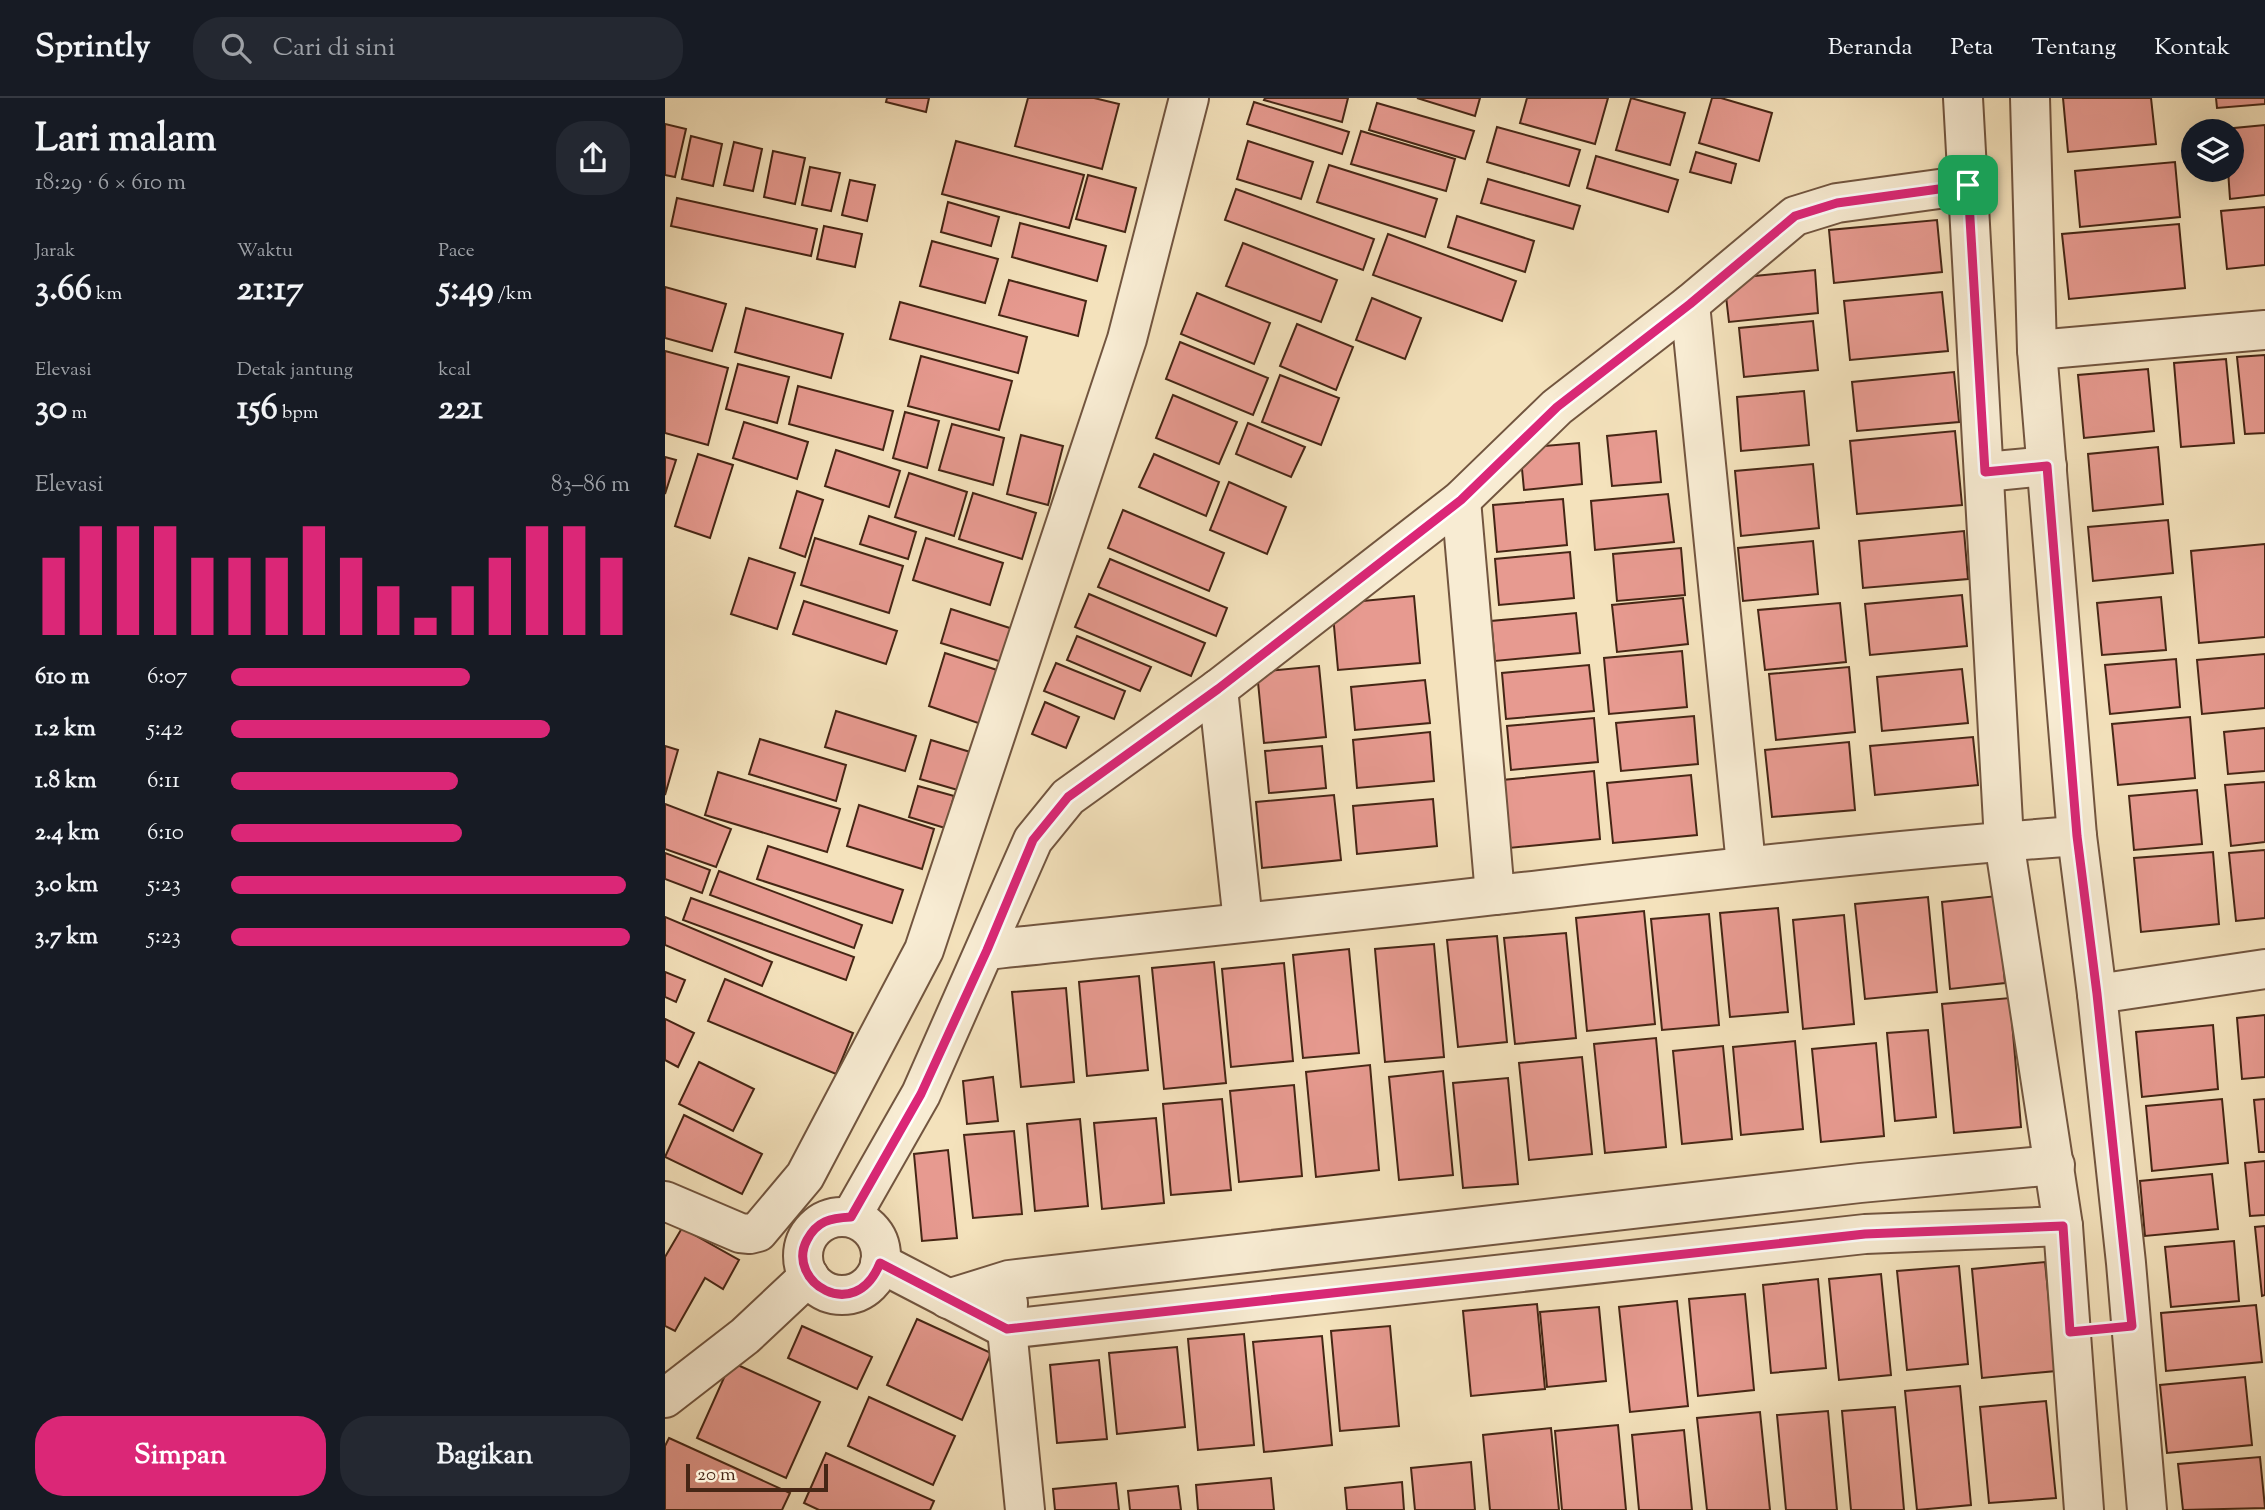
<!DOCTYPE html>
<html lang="id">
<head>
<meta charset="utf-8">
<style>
	:root { --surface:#171b24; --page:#242831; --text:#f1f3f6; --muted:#9ea1a6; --line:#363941; --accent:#db2777 }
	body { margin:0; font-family:"Sorts Mill Goudy",serif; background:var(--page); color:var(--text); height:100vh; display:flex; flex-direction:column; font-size:26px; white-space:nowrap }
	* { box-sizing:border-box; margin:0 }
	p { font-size:23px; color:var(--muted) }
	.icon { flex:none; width:38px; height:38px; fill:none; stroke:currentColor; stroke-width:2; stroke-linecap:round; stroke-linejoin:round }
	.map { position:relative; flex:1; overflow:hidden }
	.panel { display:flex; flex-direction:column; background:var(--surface); width:665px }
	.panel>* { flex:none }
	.fabs { position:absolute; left:1516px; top:21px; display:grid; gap:14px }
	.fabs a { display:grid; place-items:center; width:63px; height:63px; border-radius:50%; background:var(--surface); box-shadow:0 7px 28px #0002; font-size:35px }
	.scale { position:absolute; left:21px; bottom:18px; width:142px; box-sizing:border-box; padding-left:7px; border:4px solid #462615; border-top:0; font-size:19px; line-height:24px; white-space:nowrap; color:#462615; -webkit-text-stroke:5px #f8ecd3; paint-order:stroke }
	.pin { position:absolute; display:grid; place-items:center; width:60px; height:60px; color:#fff; margin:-30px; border-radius:14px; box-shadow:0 4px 10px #0006 }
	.round { display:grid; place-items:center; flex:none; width:74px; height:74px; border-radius:28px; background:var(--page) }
	.head { display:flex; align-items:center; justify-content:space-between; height:119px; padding:0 35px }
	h1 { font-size:38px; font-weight:700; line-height:52px }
	.figures { display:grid; grid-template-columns:repeat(3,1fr); gap:10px; height:119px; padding:7px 35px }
	.figures div { display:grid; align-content:center }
	.figures b { font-size:35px; font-weight:700 }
	.figures small { font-size:19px; font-weight:400 }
	.figures p { font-size:19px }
	.chart { height:196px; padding:14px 35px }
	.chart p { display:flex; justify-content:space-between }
	.chart svg { width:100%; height:126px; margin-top:7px; stroke:var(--accent); stroke-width:6 }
	.button { display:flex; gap:14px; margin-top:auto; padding:14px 35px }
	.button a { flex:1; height:80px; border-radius:28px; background:var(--accent); color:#fff; font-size:28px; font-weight:700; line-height:80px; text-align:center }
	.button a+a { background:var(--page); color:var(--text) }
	ul { padding:0 35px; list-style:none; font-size:23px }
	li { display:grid; grid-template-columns:112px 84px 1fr; align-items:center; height:52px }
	li i { height:18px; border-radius:9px; background:var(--accent) }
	header { display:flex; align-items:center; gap:42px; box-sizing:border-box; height:98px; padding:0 35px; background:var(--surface); border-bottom:2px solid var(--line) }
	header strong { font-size:33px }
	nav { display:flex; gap:38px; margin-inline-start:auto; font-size:24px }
	.search { width:490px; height:63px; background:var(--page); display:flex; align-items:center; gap:18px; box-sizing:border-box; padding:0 24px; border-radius:28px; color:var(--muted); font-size:26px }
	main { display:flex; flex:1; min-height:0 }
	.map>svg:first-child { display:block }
</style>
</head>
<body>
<header>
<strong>Sprintly</strong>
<div class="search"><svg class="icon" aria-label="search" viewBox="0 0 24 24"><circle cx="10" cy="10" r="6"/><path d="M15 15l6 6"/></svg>Cari di sini</div>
<nav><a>Beranda</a><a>Peta</a><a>Tentang</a><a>Kontak</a></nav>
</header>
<main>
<section class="panel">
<div class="head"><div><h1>Lari malam</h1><p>18:29 · 6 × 610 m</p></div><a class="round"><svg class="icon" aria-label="share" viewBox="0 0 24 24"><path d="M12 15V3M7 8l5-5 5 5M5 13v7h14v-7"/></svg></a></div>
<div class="figures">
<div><p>Jarak</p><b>3.66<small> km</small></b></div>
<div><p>Waktu</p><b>21:17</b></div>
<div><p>Pace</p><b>5:49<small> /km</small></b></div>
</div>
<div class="figures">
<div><p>Elevasi</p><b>30<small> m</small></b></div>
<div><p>Detak jantung</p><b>156<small> bpm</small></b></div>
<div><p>kcal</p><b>221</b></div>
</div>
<div class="chart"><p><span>Elevasi</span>83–86 m</p>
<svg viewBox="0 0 160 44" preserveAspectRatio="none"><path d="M5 44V17M15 44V6M25 44V6M35 44V6M45 44V17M55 44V17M65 44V17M75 44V6M85 44V17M95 44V27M105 44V38M115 44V27M125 44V17M135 44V6M145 44V6M155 44V17"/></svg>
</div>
<ul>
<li><b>610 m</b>6:07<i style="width:60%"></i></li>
<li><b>1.2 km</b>5:42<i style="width:80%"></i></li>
<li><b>1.8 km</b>6:11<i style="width:57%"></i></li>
<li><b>2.4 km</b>6:10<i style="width:58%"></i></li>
<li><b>3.0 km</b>5:23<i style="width:99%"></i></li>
<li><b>3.7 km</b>5:23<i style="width:100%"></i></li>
</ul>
<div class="button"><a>Simpan</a><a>Bagikan</a></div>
</section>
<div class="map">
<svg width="1600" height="1412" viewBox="0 0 1600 1412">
	<rect width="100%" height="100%" fill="#f4e2bc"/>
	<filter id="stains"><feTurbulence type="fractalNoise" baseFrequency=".00286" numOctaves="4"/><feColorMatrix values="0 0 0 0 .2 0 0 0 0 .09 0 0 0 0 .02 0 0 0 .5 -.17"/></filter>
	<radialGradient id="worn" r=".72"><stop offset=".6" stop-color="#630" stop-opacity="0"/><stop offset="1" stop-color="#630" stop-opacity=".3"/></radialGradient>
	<!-- building -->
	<g fill="#e79a90" stroke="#462615" stroke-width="2">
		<path d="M222,0H264L261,14L221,4Z"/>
		<path d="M363,0H429L454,6L437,71L350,48Z"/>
		<path d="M600,0H683L677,24L599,2Z"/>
		<path d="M752,0H815L810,18Z"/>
		<path d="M862,0H943L930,46L855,25Z"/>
		<path d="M966,0L1020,15L1005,67L951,52Z"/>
		<path d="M1047,0H1056L1107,15L1094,63L1034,45Z"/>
		<path d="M1398,0H1486L1491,46L1403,54Z"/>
		<path d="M1551,0H1600V6L1552,10Z"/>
		<path d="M589,4L684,34L677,56L582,26Z"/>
		<path d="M712,5L809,33L800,61L704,32Z"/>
		<path d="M0,26L21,31L10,79L0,77Z"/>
		<path d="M1600,27V97L1565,101L1563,72H1566V33H1559V31Z"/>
		<path d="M832,29L915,52L904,88L822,64Z"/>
		<path d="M696,33L790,61L781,93L686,66Z"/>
		<path d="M26,38L57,46L48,88L17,81Z"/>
		<path d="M291,43L419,77L404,130L277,96Z"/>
		<path d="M583,43L648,64L636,101L572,81Z"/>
		<path d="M69,44L97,51L88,93L59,87Z"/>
		<path d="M108,53L140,60L130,106L99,99Z"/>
		<path d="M1031,54L1071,66L1066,85L1025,74Z"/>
		<path d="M931,58L1013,82L1003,114L922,90Z"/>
		<path d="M1510,64L1515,119L1415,129L1410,73Z"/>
		<path d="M664,67L772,101L760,139L652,104Z"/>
		<path d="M145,69L175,75L166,113L137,107Z"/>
		<path d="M423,77L471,90L460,134L411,121Z"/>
		<path d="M823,81L915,108L908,131L816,105Z"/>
		<path d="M185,82L210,87L202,123L177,117Z"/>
		<path d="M571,91L709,141L698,172L560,122Z"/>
		<path d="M12,100L152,131L146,158L6,128Z"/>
		<path d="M283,104L334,119L326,148L276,134Z"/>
		<path d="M1600,109V167L1562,171L1556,113Z"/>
		<path d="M792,118L869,143L860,174L783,149Z"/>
		<path d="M1272,122L1277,174L1169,185L1164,132Z"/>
		<path d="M355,125L441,148L432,183L347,159Z"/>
		<path d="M1514,126L1520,190L1404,201L1397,136Z"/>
		<path d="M159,128L197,136L190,169L152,161Z"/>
		<path d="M723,136L851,183L837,223L708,177Z"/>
		<path d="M267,143L333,161L320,205L255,188Z"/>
		<path d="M578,145L672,182L656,224L561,188Z"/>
		<path d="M1150,172L1153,215L1064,224L1059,181Z"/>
		<path d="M344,182L421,203L413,238L334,217Z"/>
		<path d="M0,189L61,206L47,253L0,240Z"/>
		<path d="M1277,194L1283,253L1185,262L1179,203Z"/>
		<path d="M532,195L605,225L589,266L516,236Z"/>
		<path d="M707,200L756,220L740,261L691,242Z"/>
		<path d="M235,204L362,239L353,275L225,241Z"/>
		<path d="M81,210L178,236L166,280L70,254Z"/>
		<path d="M1148,223L1153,272L1079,279L1074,230Z"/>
		<path d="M632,226L688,249L671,292L615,268Z"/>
		<path d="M515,244L603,280L588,317L501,281Z"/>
		<path d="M0,253L63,270L43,347L0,335Z"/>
		<path d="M1600,257V335L1580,336L1572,259Z"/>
		<path d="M256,258L347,283L334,332L243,308Z"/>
		<path d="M1561,261L1569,345L1516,349L1509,265Z"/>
		<path d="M73,266L124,279L112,325L61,311Z"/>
		<path d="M1483,271L1489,333L1419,340L1413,277Z"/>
		<path d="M1289,274L1294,324L1192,333L1187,284Z"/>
		<path d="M615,277L674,300L656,347L597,324Z"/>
		<path d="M133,288L228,313L218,352L124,326Z"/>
		<path d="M1139,293L1144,347L1076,353L1072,299Z"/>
		<path d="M508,297L572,324L554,366L491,340Z"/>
		<path d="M240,314L274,323L262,370L228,360Z"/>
		<path d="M79,324L143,344L132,381L68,360Z"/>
		<path d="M583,325L640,349L626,379L571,356Z"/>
		<path d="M287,326L339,340L328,387L274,372Z"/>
		<path d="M991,333L996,384L947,388L942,338Z"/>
		<path d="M1290,333L1297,407L1192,416L1185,343Z"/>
		<path d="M356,337L398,348L383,407L342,396Z"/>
		<path d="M914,345L917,386L859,392L855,350Z"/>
		<path d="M1493,349L1498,406L1428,413L1423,356Z"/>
		<path d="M171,352L235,373L224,409L160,388Z"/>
		<path d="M33,356L68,367L45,440L10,428Z"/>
		<path d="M489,356L554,384L541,418L474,389Z"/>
		<path d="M0,359L11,362L0,396Z"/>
		<path d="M1148,366L1154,430L1076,438L1070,373Z"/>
		<path d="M244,375L302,394L289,438L230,419Z"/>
		<path d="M564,384L621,409L602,456L545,432Z"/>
		<path d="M132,393L158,402L140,459L115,450Z"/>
		<path d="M308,395L371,415L357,461L294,441Z"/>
		<path d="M1003,396L1009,444L930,452L926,403Z"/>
		<path d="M898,401L902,447L832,454L828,407Z"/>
		<path d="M458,412L559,455L544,493L443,450Z"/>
		<path d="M204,418L251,434L243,461L195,446Z"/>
		<path d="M1503,422L1508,475L1428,483L1423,429Z"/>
		<path d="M1299,433L1303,481L1198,490L1194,443Z"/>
		<path d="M150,440L238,468L224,515L136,487Z"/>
		<path d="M261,440L338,465L325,507L248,482Z"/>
		<path d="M1148,443L1153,496L1078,503L1073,450Z"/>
		<path d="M1600,446V539L1534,545L1526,453Z"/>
		<path d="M1016,450L1020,497L952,503L948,456Z"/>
		<path d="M905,454L909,500L834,507L830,461Z"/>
		<path d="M84,460L130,475L112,531L66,516Z"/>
		<path d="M445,461L562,510L551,538L433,489Z"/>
		<path d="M424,496L540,545L526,578L410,529Z"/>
		<path d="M1297,497L1302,548L1205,557L1200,506Z"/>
		<path d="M749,498L755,565L673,572L667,506Z"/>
		<path d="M1496,499L1501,552L1437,557L1432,505Z"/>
		<path d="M1018,500L1023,546L952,554L947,507Z"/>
		<path d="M139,503L232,533L221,566L128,536Z"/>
		<path d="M1175,505L1181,564L1100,572L1093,512Z"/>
		<path d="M286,511L351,532L340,565L276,545Z"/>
		<path d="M911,515L915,555L830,563L826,523Z"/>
		<path d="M412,538L486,569L475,593L402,562Z"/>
		<path d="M1017,553L1022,609L944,616L939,560Z"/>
		<path d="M280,555L332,572L316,626L264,608Z"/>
		<path d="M1600,556V610L1537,616L1532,562Z"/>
		<path d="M1511,561L1515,609L1445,616L1440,567Z"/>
		<path d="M391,565L460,593L449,621L379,593Z"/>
		<path d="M924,567L929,613L841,621L837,575Z"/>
		<path d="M654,568L661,639L599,645L592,574Z"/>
		<path d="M1184,569L1190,634L1111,642L1104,576Z"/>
		<path d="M1297,571L1303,625L1217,633L1212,579Z"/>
		<path d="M760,582L765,625L690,632L686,589Z"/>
		<path d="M380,604L414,619L401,650L367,636Z"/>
		<path d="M171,613L251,638L240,673L160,649Z"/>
		<path d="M1029,618L1033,666L956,673L951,625Z"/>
		<path d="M1525,619L1530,680L1453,687L1447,626Z"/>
		<path d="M929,620L933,664L846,672L842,628Z"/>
		<path d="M1600,630V673L1563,676L1559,634Z"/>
		<path d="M765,634L769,683L692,690L688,642Z"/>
		<path d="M1308,639L1313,687L1210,697L1205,648Z"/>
		<path d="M95,641L181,667L171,703L84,676Z"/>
		<path d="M266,642L315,657L303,695L255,681Z"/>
		<path d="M1184,644L1190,712L1107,719L1100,652Z"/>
		<path d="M0,648L13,652L0,697Z"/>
		<path d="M657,648L661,690L604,695L600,653Z"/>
		<path d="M929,673L935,741L844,750L837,682Z"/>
		<path d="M53,674L175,711L162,754L40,717Z"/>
		<path d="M1026,677L1032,737L948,745L942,685Z"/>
		<path d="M1600,684V744L1566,748L1560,687Z"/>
		<path d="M253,688L289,698L280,730L244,719Z"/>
		<path d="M1532,692L1537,746L1469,752L1464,698Z"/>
		<path d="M669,697L676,762L597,770L591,704Z"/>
		<path d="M768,701L772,748L692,756L688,708Z"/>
		<path d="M0,706L66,731L51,769L0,751Z"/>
		<path d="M194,707L269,731L257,771L182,748Z"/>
		<path d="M103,748L238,792L227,825L92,781Z"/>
		<path d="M1600,752V820L1571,823L1564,755Z"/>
		<path d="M1548,754L1554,826L1476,834L1469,760Z"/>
		<path d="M0,755L45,772L37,795L0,781Z"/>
		<path d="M54,773L197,827L189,850L45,797Z"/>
		<path d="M1332,798L1340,885L1285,891L1277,804Z"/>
		<path d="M1263,799L1272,894L1200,901L1190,806Z"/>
		<path d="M26,800L189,859L181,882L18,822Z"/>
		<path d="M1113,810L1123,914L1065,919L1055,815Z"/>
		<path d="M979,813L990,926L922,933L911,820Z"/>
		<path d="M1044,816L1054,927L997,932L986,821Z"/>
		<path d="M1179,817L1189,926L1138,931L1128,822Z"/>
		<path d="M0,819L107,864L97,888L0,847Z"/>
		<path d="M901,835L911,940L850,946L839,840Z"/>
		<path d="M832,838L842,944L793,949L782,842Z"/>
		<path d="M769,846L779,959L720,964L710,851Z"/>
		<path d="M684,851L694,955L638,960L628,857Z"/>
		<path d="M549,864L561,985L499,991L487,870Z"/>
		<path d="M619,865L628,963L566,969L557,871Z"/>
		<path d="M0,874L20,882L11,904L0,899Z"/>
		<path d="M474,878L483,972L422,978L414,884Z"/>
		<path d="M60,881L188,935L171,976L43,923Z"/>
		<path d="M401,890L409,984L356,989L347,894Z"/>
		<path d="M1345,900L1356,1029L1289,1035L1277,906Z"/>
		<path d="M1600,917V979L1577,981L1572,920Z"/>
		<path d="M0,921L29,935L13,969L0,962Z"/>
		<path d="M1548,927L1553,991L1477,999L1471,934Z"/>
		<path d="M1263,932L1271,1019L1230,1023L1222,935Z"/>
		<path d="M991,940L1001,1049L940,1055L929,946Z"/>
		<path d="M1130,943L1138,1031L1076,1037L1068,949Z"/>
		<path d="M1211,945L1219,1038L1156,1044L1147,951Z"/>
		<path d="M1058,948L1067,1041L1017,1046L1008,953Z"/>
		<path d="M917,959L927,1056L864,1062L854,965Z"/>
		<path d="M34,964L89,991L68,1033L14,1006Z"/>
		<path d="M705,967L714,1072L651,1079L641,974Z"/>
		<path d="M778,973L788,1077L734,1082L724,979Z"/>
		<path d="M328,979L333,1023L302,1026L298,983Z"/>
		<path d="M843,980L853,1086L798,1090L788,985Z"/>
		<path d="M629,987L637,1078L574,1084L565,993Z"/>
		<path d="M557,1001L566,1092L506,1097L498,1006Z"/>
		<path d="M1557,1001L1563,1065L1487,1073L1481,1008Z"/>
		<path d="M1600,1001V1054H1594L1589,1002Z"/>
		<path d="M19,1017L97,1056L77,1096L0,1059Z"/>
		<path d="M491,1020L499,1105L437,1111L429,1025Z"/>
		<path d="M415,1021L423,1108L370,1113L362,1026Z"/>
		<path d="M349,1033L357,1116L308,1120L299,1037Z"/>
		<path d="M283,1052L292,1140L257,1143L249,1056Z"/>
		<path d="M1600,1063V1117L1585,1118L1580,1065Z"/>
		<path d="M1547,1076L1553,1131L1480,1138L1475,1083Z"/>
		<path d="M1600,1128V1197L1597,1198L1590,1129Z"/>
		<path d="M17,1130L74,1162L58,1191L40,1180L10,1233L0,1228V1159Z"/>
		<path d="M1569,1143L1574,1203L1506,1209L1500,1149Z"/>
		<path d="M1380,1164L1391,1273L1317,1280L1307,1171Z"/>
		<path d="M1294,1168L1303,1266L1242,1272L1232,1173Z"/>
		<path d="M1216,1176L1226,1277L1174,1282L1164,1181Z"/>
		<path d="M1153,1181L1161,1270L1106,1275L1098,1187Z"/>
		<path d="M1080,1196L1089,1292L1033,1298L1024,1201Z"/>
		<path d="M1012,1203L1023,1308L965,1314L954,1209Z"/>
		<path d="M872,1206L880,1291L806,1298L798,1213Z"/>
		<path d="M1591,1207L1597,1264L1501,1273L1496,1215Z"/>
		<path d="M934,1209L941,1283L882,1289L875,1214Z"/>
		<path d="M252,1221L326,1255L297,1322L222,1287Z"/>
		<path d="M137,1228L207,1259L192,1291L123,1260Z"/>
		<path d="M725,1228L734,1328L675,1333L666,1233Z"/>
		<path d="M579,1236L589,1347L533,1352L523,1241Z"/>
		<path d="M657,1238L667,1347L599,1354L588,1244Z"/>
		<path d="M512,1249L520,1329L452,1336L444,1255Z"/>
		<path d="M434,1262L442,1341L392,1345L385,1267Z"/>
		<path d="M66,1264L155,1304L121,1380L32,1340Z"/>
		<path d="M1580,1279L1587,1347L1502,1355L1495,1287Z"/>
		<path d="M1295,1288L1306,1407L1252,1412L1240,1293Z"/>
		<path d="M204,1299L290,1338L268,1387L183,1348Z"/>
		<path d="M1381,1303L1391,1400L1324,1405L1315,1309Z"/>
		<path d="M1230,1309L1239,1412H1186L1177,1313Z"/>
		<path d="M1163,1313L1172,1412H1121L1112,1317Z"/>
		<path d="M1095,1314L1105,1412H1042L1032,1320Z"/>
		<path d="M953,1327L961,1412H897L890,1333Z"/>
		<path d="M886,1330L894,1412H825L818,1337Z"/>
		<path d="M1019,1332L1027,1412H974L967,1337Z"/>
		<path d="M4,1340L125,1395L117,1412H0V1348Z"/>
		<path d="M161,1355L269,1403L265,1412H154L139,1405Z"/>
		<path d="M1595,1359L1600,1410L1518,1412L1513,1366Z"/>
		<path d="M806,1364L810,1412H750L746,1370Z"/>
		<path d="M606,1380L609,1412H533L531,1387Z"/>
		<path d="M737,1384L739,1412H682L680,1390Z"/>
		<path d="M451,1385L454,1412H390L388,1391Z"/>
		<path d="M513,1388L516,1412H465L463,1393Z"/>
	</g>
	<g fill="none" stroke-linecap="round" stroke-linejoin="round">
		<defs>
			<g id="minor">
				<path d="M1298,0L1339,743L1398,1128L1419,1412"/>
				<path d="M1365,0L1372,252L1412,738L1432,896L1461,1165L1482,1412"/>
				<path d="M1025,206L1081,767"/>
				<path d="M1372,252L1600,232"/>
				<path d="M1320,374L1382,368"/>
				<path d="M796,402L830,797"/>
				<path d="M553,591L578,824"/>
				<path d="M322,852C491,834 661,817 831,797C1025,775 1218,752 1412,738"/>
				<path d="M1432,896L1600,871"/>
				<path d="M0,1103L75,1135L85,1136L93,1134L140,1078L259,852L462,241L524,0"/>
				<path d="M186,1119L256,996L368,742L403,699L553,591L796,402L892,309L1025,206L1130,118L1172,105L1303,87"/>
				<circle cx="177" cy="1158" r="39"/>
				<path d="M215,1165L342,1231L1200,1136L1398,1128"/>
				<path d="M283,1201L344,1182L1195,1085L1390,1067"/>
				<path d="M343,1205L342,1231L360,1412"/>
				<path d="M0,1300L80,1238L144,1178"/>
			</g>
		</defs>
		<!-- minor casing -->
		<use href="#minor" stroke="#72553f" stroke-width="42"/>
		<!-- minor -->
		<use href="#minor" stroke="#f8ecd3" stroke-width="38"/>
	</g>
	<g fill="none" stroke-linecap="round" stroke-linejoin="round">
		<defs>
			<path id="route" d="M1303,87L1320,374L1382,368L1412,738L1432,896L1467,1228L1405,1234L1398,1128L1200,1136L342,1231L215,1165C190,1228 120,1183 142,1142C152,1123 165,1120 186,1119L256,996L322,852L368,742L403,699L553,591L796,402L892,309L1025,206L1130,118L1172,105Z"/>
		</defs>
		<!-- route casing -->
		<use href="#route" stroke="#fff" stroke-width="14"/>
		<!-- route -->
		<use href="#route" stroke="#db2777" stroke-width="9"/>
	</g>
	<rect width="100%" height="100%" filter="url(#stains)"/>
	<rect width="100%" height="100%" fill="url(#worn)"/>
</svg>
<div class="fabs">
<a><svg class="icon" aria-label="layers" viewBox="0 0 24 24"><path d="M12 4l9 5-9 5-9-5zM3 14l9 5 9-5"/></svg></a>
</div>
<div class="scale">20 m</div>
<div class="pin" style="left:1303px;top:87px;background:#1e9e55"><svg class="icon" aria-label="arrive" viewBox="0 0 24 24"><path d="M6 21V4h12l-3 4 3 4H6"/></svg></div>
</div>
</main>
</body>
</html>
